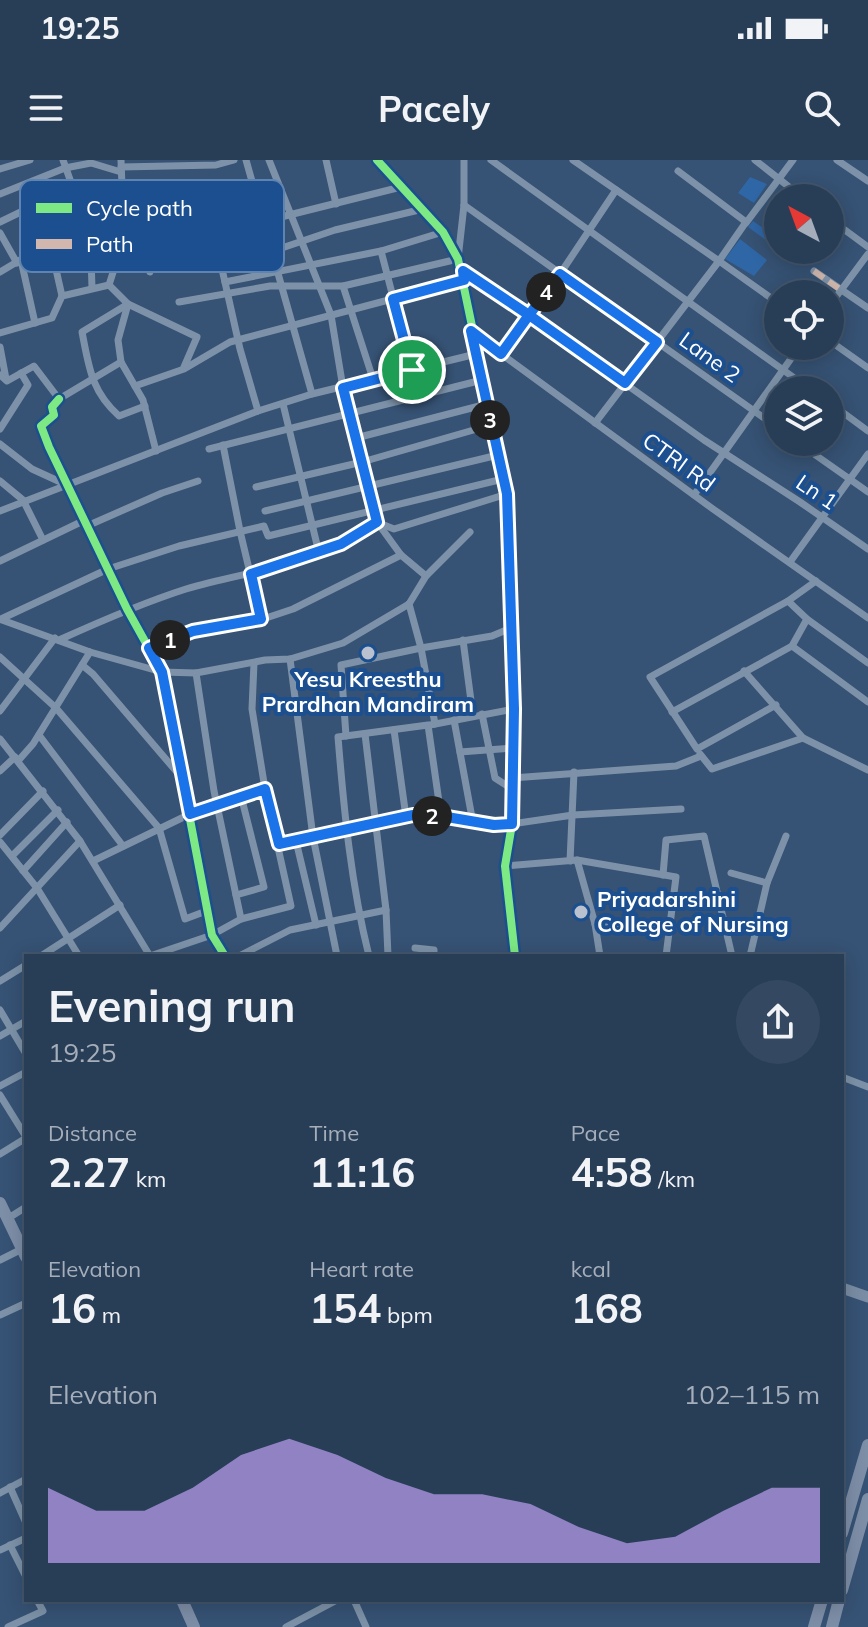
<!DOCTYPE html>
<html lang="en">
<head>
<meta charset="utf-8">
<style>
	:root { --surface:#283e57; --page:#344961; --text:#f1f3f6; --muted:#a5aeba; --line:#44576d; --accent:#bca0f2 }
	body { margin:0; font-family:Mulish,sans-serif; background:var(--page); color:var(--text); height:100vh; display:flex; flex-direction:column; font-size:30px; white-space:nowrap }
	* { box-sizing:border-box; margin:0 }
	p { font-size:26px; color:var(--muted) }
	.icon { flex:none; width:44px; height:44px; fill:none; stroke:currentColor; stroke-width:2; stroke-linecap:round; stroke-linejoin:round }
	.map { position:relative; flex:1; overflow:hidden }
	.drawer { position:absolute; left:24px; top:794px; width:820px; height:648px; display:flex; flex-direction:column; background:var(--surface); border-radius:0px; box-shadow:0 4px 20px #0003,0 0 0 2px var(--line) }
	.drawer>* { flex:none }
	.needle { width:52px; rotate:319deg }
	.buttons { position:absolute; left:764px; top:24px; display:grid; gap:16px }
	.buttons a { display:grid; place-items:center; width:80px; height:80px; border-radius:50%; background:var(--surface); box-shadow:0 4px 20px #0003,0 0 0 2px var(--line); font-size:40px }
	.pin { position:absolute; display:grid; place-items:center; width:68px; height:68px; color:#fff; margin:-34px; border:4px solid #fff; border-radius:50%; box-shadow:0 2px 8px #0007 }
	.km { position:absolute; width:40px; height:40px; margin:-20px; border-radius:50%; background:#222; color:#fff; font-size:22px; line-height:40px; text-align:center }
	.round { display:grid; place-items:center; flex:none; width:84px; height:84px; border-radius:42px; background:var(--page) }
	.head { display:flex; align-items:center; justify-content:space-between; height:136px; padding:0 24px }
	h1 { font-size:44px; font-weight:700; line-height:60px }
	.stats { display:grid; grid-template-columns:repeat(3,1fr); gap:12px; height:136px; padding:8px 24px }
	.stats div { display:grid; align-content:center }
	.stats b { font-size:40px; font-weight:700 }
	.stats small { font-size:22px; font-weight:400 }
	.stats p { font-size:22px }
	.chart { height:224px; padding:16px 24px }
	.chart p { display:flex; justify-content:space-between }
	.chart svg { width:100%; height:144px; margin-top:8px; fill:var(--accent); opacity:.7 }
	.status { display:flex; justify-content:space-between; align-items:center; height:56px; padding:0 40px; background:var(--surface); direction:ltr }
	.status svg { height:22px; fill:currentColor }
	header { display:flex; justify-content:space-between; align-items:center; height:104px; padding:0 24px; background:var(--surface); font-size:36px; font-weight:700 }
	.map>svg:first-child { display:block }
</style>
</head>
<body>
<div class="status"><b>19:25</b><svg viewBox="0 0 49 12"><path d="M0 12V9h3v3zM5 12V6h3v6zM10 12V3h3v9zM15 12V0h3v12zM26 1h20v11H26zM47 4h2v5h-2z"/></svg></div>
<header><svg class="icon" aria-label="menu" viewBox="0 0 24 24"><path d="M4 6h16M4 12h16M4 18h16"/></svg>Pacely<svg class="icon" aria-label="search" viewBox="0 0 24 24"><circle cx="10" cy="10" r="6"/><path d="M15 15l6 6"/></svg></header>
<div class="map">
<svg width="868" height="1467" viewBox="0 0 868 1467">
	<rect width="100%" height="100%" fill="#365274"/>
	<!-- green -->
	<g fill="#2f66a5">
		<path d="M750,17L767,24L754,43L738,33Z"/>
		<path d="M753,61L778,78L775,87L748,67Z"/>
		<path d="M740,79L767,100L754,116L725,99Z"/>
	</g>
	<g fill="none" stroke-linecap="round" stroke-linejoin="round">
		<!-- street -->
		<g stroke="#7d92a8" stroke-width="7">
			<path d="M63,0L87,67"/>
			<path d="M246,0L312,234"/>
			<path d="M269,0L331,155L343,228L377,362L401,395L426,416"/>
			<path d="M326,0L336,44"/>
			<path d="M491,0L811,230"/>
			<path d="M573,0L719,101L595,263"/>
			<path d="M755,0L803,38"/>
			<path d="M837,0L868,21"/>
			<path d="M121,7L216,5L234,0"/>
			<path d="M0,9L30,0"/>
			<path d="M678,11L746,62L719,101L778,143"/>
			<path d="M0,34L65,8L91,3L121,12"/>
			<path d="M464,45L778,268"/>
			<path d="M830,59L868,87"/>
			<path d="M0,62L31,47L122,31"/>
			<path d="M261,62L401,27"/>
			<path d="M166,63L213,69L240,189L258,251"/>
			<path d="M746,63L793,0"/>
			<path d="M90,65L92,128"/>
			<path d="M0,73L17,103"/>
			<path d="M50,83L62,136"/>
			<path d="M381,91L443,72"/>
			<path d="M204,94L255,97L335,70L423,49"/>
			<path d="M21,100L35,163"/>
			<path d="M463,111L529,155L704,280L800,342L868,389"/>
			<path d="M814,111L868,148"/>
			<path d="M0,112L47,84L123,53L149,48L193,49L257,43"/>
			<path d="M150,112L166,63V50"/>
			<path d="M225,122L381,91L412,210"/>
			<path d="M109,125L128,144L118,180L121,202L143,240L156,291"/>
			<path d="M343,126L373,219"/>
			<path d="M179,142L270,126H343L458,99L464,45V0"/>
			<path d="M830,145L868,94"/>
			<path d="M0,173L52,158L62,136L109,125L129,62L123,53L121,0"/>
			<path d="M474,174L713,349L868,458"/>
			<path d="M830,181L868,208"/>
			<path d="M0,187L6,219"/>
			<path d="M501,194L560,114L616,30"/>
			<path d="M0,215L7,221L34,206L59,239L121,202"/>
			<path d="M135,226L184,209L230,182L464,120"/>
			<path d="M59,239L52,247L54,255L41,266L49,287L127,449L162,512L212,775L225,796"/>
			<path d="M830,243L868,271"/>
			<path d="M283,244L319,393"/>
			<path d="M145,246L119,256C91,231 89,207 82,172L128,144L197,177L184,207"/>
			<path d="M0,269L28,225L21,213"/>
			<path d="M356,278L487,244"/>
			<path d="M797,282L868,332"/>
			<path d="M0,284L32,309L69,326"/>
			<path d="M223,285L240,371L261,459"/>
			<path d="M209,289L482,220"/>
			<path d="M0,321L23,340L43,380"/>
			<path d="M256,327L362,302L491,265"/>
			<path d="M694,335L800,186"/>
			<path d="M0,351L258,251L312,234L476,194"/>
			<path d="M265,351L498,295"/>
			<path d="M379,363L394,369L507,334"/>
			<path d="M87,366L162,333L198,321"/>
			<path d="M0,401L85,360"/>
			<path d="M790,402L868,294"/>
			<path d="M788,441L816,421"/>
			<path d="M409,444L421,488L435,564"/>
			<path d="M1,459L108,409L179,386L264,366L268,376L503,319"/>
			<path d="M2,460L90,492L162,512L196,513L265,500L290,499L343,483L409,444L426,416L470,372"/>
			<path d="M59,480C101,461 142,443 186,429C237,414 292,408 341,385C353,378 365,369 377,362"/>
			<path d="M463,480L473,556"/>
			<path d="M792,486L868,542"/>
			<path d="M149,488L193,471L269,457L293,449L401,395"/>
			<path d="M0,497L56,548L159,668L185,759L209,750"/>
			<path d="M290,499L313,677L337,796"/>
			<path d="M82,505L93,514L182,618"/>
			<path d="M744,511L803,578L868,610"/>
			<path d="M196,513L214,631L241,759"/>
			<path d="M776,545L697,589L650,517L788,441L807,459L868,503"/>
			<path d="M0,551L55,478"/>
			<path d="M672,552L792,486L807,459"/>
			<path d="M482,554L495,618L512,629"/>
			<path d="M430,565L514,549"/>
			<path d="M394,570L406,657"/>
			<path d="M365,574L386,750L388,796"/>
			<path d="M39,575L123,686"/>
			<path d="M346,576L341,505L421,488L492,476L511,468"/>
			<path d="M0,579L80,681L150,796"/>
			<path d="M460,592L513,588"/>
			<path d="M700,594L712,609L803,578"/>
			<path d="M18,601L33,584L90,492"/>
			<path d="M0,611L15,597"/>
			<path d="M512,618L676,606L701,596"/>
			<path d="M441,656L473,663L454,560"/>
			<path d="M473,663L505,665L573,655L681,649"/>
			<path d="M0,675L43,631"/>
			<path d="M296,681L316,765"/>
			<path d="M0,682L37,728L79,796"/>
			<path d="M279,684C333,674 386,654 441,656L428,565L338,577C344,651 351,724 369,796"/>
			<path d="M12,696L58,650"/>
			<path d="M577,700L595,764L600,796"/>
			<path d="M93,701L190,654L265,629"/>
			<path d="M570,701L574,612"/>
			<path d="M505,706L577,700L676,717L666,796"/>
			<path d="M23,711L67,662"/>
			<path d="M731,713L767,723"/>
			<path d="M663,715L666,680L704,676L732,796"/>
			<path d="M236,735L264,727L241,636"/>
			<path d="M595,764L671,770"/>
			<path d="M0,768L80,681"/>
			<path d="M415,788L434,790V796"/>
			<path d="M41,796L120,745"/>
			<path d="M150,796L212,775L241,759L291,746L265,629L252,549L254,503"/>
			<path d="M239,796L290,770L386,750"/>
			<path d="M750,796L767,723L786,676"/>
			<path d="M0,821L26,805"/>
			<path d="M0,850L26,894"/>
			<path d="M0,876L26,861"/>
			<path d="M842,917L868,927"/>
			<path d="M0,926L26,912"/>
			<path d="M0,935L26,977"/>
			<path d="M0,994L26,978"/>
			<path d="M7,1059L26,1047"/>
			<path d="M0,1100L22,1089"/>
			<path d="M0,1155L26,1143"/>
			<path d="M10,1327L26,1363"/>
			<path d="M0,1333L26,1319"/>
			<path d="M10,1385L26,1417"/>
			<path d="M0,1390L26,1378"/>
			<path d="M354,1440L366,1467"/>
			<path d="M8,1467L43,1451L37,1440"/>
			<path d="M286,1467L337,1440"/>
		</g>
		<!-- secondary -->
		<g stroke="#798da4" stroke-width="11">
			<path d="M377,0L443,72L458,99L507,334L514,549L512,664L505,706L515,796"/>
			<path d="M842,1128L868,1137"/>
		</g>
		<!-- primary -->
		<g stroke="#7d8ea7" stroke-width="12">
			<path d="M0,1043L26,1097"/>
			<path d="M842,1373L868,1285"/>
			<path d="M842,1430L868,1339"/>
			<path d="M182,1440L194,1467"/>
			<path d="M814,1467L822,1440"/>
			<path d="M832,1467L839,1440"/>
		</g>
		<!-- quiet -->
		<path stroke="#d1b7ad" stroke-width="6" stroke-dasharray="12 6" stroke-linecap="butt" d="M814,111L841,130"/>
		<defs>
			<g id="cycleway">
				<path d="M377,0L443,72L458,99L507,334L514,549L512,664L505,706L515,796"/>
				<path d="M59,239L52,247L54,255L41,266L49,287L127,449L162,512L212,775L225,796"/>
			</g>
		</defs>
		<!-- cycleway casing -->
		<use href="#cycleway" stroke="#1b4f8f" stroke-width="13"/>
		<!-- cycleway -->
		<use href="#cycleway" stroke="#7ce984" stroke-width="8"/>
	</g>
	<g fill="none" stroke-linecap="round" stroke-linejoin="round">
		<defs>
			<path id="route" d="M412,210L343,228L377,362L341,384L251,414L261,459L193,471L149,488L162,512L190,654L265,629L279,684L413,655L441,656L494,665L512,664L514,549L507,334L471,171L501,194L529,155L625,223L657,182L560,114L529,155L463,111L464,120L393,139L412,210"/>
		</defs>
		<!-- route casing -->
		<use href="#route" stroke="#fff" stroke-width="16"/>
		<!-- route -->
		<use href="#route" stroke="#1a73e8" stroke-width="10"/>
	</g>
	<!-- markers -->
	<g fill="#b9c2ce" stroke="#1b4f8f" stroke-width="3">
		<circle cx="368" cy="493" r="8"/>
		<circle cx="581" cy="752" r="8"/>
	</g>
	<g text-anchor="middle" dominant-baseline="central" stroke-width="8" stroke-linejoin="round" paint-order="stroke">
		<!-- street labels -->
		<g font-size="22" fill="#fff" stroke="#1b4f8f">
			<text transform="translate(710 197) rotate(36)">Lane 2</text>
			<text transform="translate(679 302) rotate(36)">CTRI Rd</text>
			<text transform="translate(817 332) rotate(34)">Ln 1</text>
		</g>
		<!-- poi labels -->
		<g font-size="22" font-weight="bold" fill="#fff" stroke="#1b4f8f">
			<text x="368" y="519">Yesu Kreesthu<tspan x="368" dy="25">Prardhan Mandiram</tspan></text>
			<text x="597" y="739" text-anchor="start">Priyadarshini<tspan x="597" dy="25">College of Nursing</tspan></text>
		</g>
	</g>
	<!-- legend -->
	<rect x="20" y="20" width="264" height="92" rx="12" fill="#1b4f8f" stroke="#5f84b1" stroke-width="2"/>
	<rect x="36" y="43" width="36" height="10" fill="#7ce984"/>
	<rect x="36" y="79" width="36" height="10" fill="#d1b7ad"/>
	<g font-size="22" fill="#fff">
		<text x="86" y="56">Cycle path</text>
		<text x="86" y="92">Path</text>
	</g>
</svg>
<div class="buttons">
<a><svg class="needle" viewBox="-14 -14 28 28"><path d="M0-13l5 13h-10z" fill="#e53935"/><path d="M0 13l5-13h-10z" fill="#a5aeba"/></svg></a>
<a><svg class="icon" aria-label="locate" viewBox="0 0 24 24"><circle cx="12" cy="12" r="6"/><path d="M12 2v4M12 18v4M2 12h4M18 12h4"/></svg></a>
<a><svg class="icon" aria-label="layers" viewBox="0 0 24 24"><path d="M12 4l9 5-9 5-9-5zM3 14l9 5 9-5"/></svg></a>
</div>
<div class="pin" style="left:412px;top:210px;background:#1e9e55"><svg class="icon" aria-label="arrive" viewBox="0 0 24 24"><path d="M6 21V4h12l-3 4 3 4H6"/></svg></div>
<b class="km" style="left:170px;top:480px">1</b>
<b class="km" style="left:432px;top:656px">2</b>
<b class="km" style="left:490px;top:260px">3</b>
<b class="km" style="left:546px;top:132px">4</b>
<section class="drawer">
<div class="head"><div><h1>Evening run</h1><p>19:25</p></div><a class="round"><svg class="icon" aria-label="share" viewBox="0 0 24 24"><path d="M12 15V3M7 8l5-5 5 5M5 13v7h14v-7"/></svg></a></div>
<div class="stats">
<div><p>Distance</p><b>2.27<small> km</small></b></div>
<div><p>Time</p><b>11:16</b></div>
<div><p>Pace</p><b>4:58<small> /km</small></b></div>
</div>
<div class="stats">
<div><p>Elevation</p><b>16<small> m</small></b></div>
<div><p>Heart rate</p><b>154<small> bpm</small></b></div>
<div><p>kcal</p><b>168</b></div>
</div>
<div class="chart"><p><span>Elevation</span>102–115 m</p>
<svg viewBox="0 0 160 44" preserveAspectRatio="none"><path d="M0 44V21L10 28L20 28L30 21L40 11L50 6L60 11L70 18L80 23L90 23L100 26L110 33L120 38L130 36L140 28L150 21L160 21V44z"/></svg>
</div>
</section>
</div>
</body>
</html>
